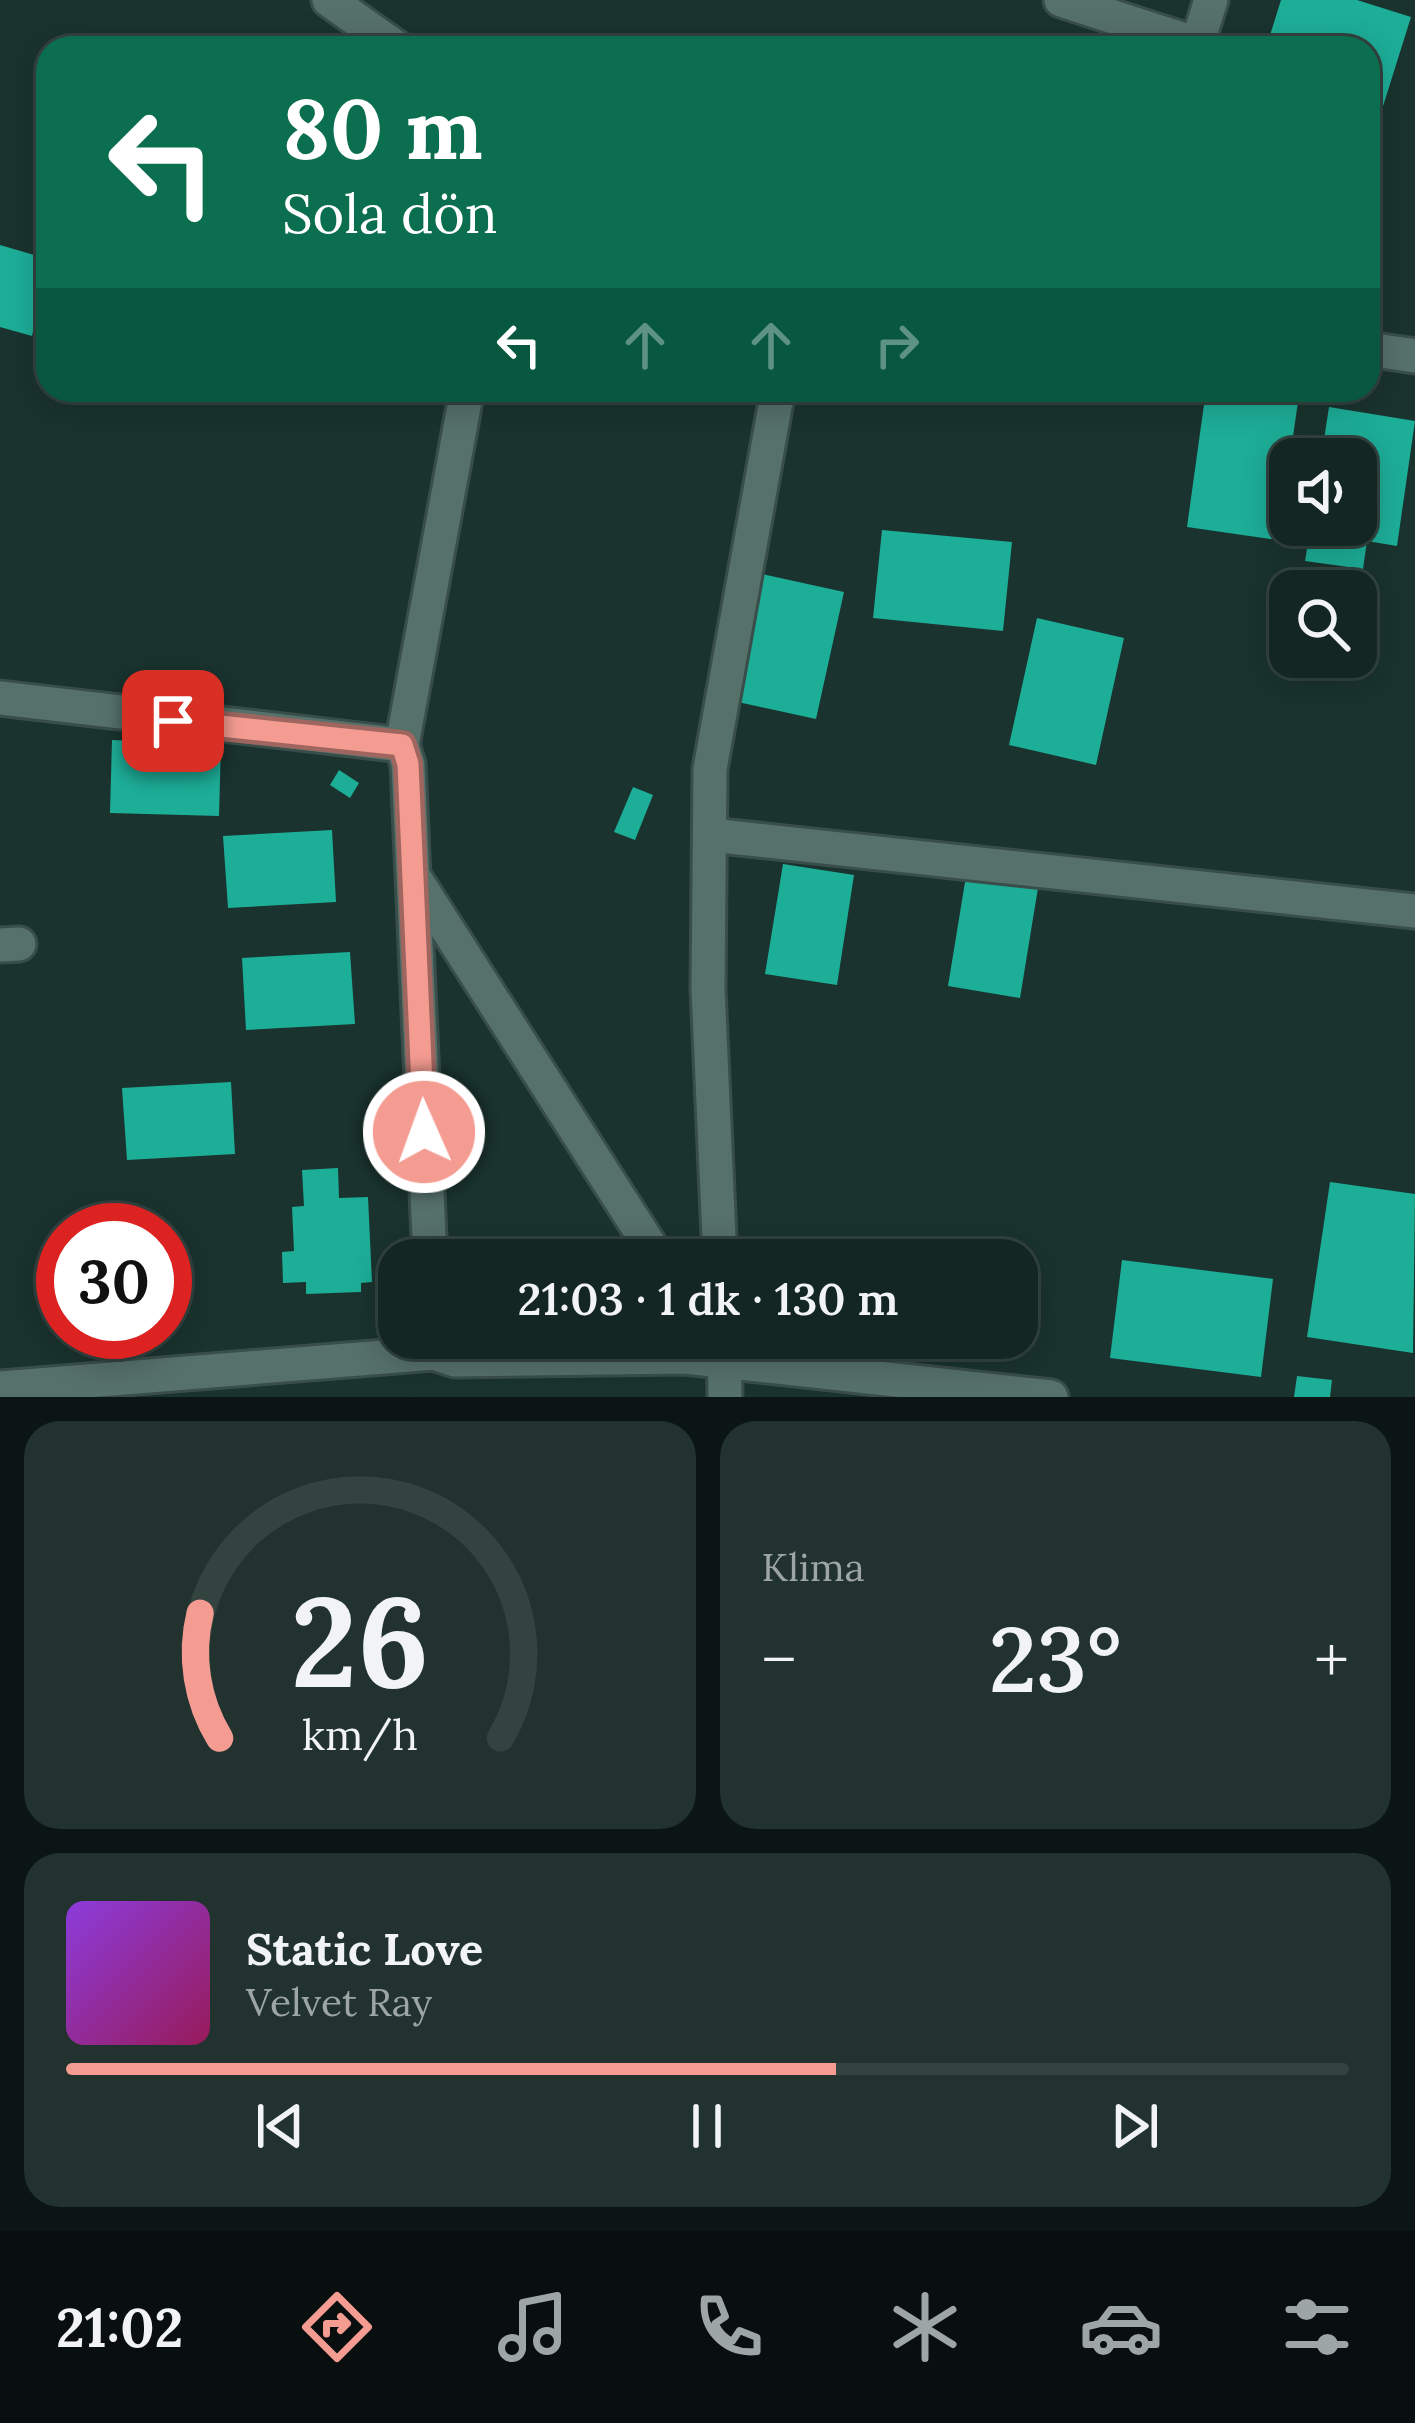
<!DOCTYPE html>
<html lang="tr">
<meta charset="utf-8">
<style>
:root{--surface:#142622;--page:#21322f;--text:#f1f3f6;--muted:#9da5a5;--line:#334340;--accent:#f59c92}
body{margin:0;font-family:Lora,serif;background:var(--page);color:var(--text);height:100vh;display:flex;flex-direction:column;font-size:45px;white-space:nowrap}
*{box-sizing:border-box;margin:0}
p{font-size:39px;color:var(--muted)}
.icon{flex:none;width:66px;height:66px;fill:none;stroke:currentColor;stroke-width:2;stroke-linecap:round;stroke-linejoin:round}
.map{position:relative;height:1397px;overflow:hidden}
.side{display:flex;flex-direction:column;gap:24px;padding:24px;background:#0b1513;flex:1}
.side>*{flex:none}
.hud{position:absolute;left:36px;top:36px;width:1344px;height:366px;border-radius:36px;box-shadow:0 6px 30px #0003,0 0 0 3px var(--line);background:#0b6e4f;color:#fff;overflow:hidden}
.tools{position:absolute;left:1269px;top:438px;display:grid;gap:24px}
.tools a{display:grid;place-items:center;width:108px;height:108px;border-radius:24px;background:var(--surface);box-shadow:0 6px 30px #0003,0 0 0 3px var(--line);font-size:60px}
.speed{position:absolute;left:36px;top:1203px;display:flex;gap:24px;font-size:60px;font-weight:700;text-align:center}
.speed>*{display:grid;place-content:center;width:156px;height:156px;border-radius:50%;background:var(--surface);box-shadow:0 6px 30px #0003,0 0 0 3px var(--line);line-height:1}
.speed .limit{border:18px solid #d22;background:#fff;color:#111}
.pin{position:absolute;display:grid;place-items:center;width:102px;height:102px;color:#fff;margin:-51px;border-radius:24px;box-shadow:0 6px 18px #0006}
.me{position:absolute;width:132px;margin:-66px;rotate:358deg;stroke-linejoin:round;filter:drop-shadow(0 0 9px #0008)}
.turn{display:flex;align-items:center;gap:42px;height:252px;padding:0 48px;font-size:54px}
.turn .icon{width:156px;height:156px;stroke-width:2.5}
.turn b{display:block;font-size:84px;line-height:102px}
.lanes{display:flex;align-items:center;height:114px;padding:0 48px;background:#0003;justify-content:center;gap:60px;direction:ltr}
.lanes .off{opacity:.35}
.big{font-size:90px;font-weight:600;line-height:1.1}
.side .card{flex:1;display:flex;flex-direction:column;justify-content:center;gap:18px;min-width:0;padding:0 42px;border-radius:36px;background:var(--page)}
.side .dial{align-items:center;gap:0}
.dial svg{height:312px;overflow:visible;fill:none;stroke:var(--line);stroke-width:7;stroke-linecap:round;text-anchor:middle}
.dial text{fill:var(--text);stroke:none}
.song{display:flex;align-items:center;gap:36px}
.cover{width:144px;height:144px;border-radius:18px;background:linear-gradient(135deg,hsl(270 70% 55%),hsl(330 70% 35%))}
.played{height:12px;border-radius:6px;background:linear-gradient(90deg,var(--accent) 60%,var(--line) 60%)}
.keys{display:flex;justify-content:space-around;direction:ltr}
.heat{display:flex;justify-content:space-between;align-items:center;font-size:66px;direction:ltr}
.side .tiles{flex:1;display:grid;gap:24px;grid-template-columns:1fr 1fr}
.card:last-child{grid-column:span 2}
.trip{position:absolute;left:378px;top:1239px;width:660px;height:120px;border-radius:36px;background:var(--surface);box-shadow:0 6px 30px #0003,0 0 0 3px var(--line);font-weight:600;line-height:120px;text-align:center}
.tabs{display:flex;height:192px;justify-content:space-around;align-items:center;background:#080f0e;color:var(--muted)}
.tabs .icon{width:84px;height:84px}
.tabs .selected{color:var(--accent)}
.tabs b{font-size:54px;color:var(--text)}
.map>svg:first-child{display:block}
</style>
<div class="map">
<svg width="1415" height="1397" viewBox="0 0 1415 1397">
<rect width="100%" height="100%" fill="#1a332e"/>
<path fill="#1dae98" d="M1281 0H1357L1411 17 1369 151 1368 48H1266Z
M0 245 48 259 32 336 0 327Z
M1206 390 1298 402 1278 540 1187 527Z
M1329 407 1415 421 1397 546 1367 541 1363 569 1305 561 1311 525H1356V459H1321Z
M882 530 1012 542 1003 631 873 618Z
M757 573 844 592 816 719 729 700Z
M1037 618 1124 638 1096 765 1009 745Z
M112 740 221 744 219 816 110 813Z
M339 770 359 783 350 798 330 785Z
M633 787 653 795 635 840 614 832Z
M332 830 336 902 228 908 223 836Z
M783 864 854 875 837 985 765 974Z
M966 876 1038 888 1020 998 948 986Z
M350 952 355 1024 246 1030 242 958Z
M231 1082 235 1154 127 1160 122 1088Z
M338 1168 339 1198 368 1197 372 1282 361 1283V1292L306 1294V1282L283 1283 282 1252 294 1251 292 1207 304 1206 302 1170Z
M1330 1182 1415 1194 1413 1353 1307 1337Z
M1122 1260 1273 1279 1261 1377 1110 1358Z
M1297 1376 1332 1380 1330 1397H1294Z"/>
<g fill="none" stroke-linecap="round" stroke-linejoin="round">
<g stroke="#394e4a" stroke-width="39">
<path id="street" d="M329 0 397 48
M1061 0 1197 44
M1196 48 1211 0
M1368 349 1415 356
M0 698 402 745
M711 835 1415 911
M414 877 659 1260
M0 945 19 944
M430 1260 408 764 402 745 467 390
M720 1260 708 989 710 769 778 390
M724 1338 725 1397
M0 1388 434 1353 455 1360 685 1357 1051 1397"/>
</g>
<use href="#street" stroke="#56716a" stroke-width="33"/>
</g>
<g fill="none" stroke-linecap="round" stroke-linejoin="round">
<g stroke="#9f655f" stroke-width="30">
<path id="route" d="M173 721 402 745 408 764 424 1132"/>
</g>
<use href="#route" stroke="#f59c92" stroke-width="21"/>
</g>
</svg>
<div class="tools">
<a><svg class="icon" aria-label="sound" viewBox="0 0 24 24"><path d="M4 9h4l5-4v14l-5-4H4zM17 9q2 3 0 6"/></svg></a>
<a><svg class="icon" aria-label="search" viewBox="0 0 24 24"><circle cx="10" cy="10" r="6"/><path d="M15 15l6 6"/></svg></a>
</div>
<div class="speed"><div class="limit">30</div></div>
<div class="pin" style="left:173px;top:721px;background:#d93025"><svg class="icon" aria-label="arrive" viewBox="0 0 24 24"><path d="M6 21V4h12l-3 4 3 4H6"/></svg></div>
<svg class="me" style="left:424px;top:1132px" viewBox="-20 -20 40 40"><circle r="17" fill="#f59c92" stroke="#fff" stroke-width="3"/><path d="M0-11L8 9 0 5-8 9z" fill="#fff"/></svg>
<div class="trip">21:03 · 1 dk · 130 m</div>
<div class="hud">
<div class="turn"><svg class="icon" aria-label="left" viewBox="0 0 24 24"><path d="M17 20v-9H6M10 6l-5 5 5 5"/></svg><div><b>80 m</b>Sola dön</div></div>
<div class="lanes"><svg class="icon" aria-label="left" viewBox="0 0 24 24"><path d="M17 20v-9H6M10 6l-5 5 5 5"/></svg><svg class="icon off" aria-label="ahead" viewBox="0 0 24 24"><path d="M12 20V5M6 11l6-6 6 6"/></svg><svg class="icon off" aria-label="ahead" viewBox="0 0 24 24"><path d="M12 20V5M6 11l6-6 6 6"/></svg><svg class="icon off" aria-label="right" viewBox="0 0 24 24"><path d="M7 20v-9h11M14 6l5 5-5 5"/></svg></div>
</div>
</div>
<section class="side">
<div class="tiles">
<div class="card dial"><svg viewBox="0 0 100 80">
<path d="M14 69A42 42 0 1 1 86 69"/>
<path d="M14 69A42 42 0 0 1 9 37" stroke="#f59c92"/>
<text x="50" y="56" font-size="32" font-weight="700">26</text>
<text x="50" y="72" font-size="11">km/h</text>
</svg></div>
<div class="card"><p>Klima</p>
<div class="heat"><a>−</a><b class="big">23°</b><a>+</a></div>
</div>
<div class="card">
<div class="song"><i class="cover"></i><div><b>Static Love</b><p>Velvet Ray</p></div></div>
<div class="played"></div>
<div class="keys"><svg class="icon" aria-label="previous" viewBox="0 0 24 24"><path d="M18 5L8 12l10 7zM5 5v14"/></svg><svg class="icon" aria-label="pause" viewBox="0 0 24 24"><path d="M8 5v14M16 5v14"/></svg><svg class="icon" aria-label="next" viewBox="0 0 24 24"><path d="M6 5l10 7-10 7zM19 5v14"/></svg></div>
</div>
</div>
</section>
<nav class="tabs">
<b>21:02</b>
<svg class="icon selected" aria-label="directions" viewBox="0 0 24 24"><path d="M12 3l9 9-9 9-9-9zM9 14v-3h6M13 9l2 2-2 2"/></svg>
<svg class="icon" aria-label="music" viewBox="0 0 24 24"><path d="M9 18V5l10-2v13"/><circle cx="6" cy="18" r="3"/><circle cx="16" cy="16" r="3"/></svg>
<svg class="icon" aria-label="phone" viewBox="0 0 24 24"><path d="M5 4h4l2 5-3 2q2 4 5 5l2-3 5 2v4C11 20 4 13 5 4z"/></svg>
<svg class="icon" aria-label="climate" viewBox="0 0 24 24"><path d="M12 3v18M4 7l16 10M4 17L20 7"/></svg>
<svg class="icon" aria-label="car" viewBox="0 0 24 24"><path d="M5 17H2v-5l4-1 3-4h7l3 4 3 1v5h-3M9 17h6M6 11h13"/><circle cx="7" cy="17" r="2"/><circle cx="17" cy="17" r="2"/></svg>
<svg class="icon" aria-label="filters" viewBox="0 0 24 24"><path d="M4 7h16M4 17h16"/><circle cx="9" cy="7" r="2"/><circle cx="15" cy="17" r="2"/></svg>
</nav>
